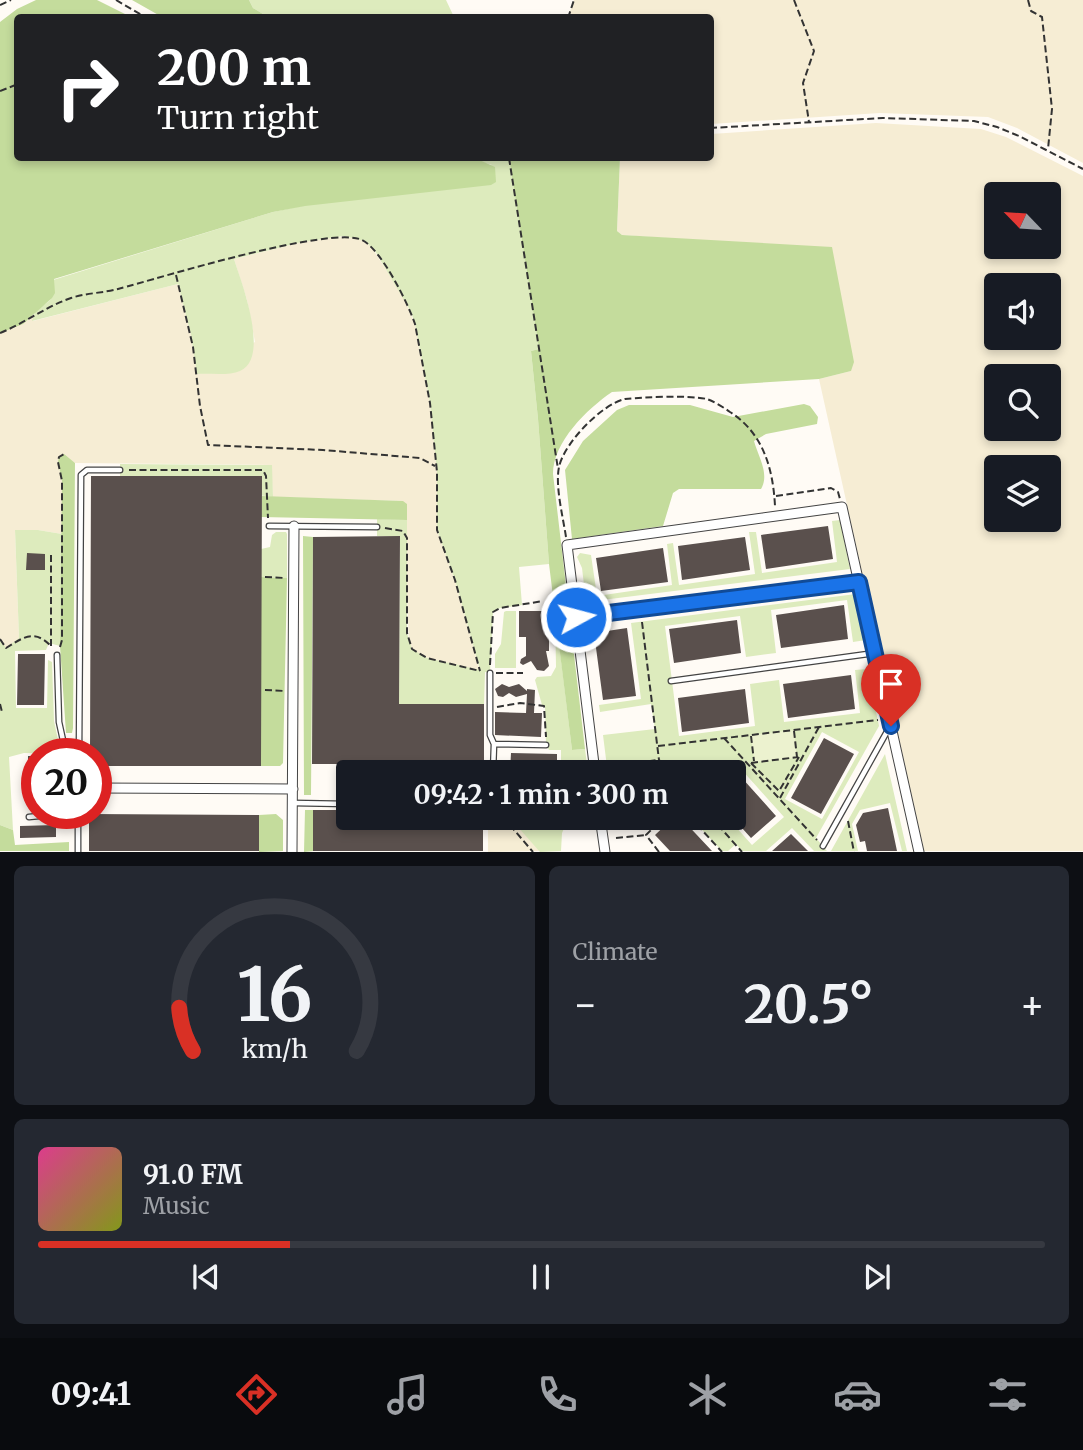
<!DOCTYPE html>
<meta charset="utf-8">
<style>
:root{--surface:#171b24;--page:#242831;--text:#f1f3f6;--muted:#9ea1a6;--line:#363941;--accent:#d93025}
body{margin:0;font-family:Merriweather,serif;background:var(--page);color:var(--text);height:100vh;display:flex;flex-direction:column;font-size:26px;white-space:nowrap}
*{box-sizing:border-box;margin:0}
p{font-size:23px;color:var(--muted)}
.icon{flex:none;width:38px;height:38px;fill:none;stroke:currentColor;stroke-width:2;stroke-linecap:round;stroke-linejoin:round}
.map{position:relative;height:852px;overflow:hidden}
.side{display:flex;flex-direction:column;gap:14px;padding:14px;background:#0d0f14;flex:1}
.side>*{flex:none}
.top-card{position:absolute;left:14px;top:14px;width:700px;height:147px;border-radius:7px;box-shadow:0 4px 10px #0003;background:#202124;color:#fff;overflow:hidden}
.needle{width:46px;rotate:295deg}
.fabs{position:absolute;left:984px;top:182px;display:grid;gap:14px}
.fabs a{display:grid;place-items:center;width:77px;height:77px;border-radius:7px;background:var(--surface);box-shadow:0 4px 10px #0003;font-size:35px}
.speed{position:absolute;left:21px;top:738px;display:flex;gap:14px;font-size:35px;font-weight:700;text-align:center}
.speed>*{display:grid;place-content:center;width:91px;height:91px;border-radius:50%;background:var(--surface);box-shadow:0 4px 10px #0003;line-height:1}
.speed .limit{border:10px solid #d22;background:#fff;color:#111}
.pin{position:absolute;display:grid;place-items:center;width:60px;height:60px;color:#fff;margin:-72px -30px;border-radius:50% 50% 50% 0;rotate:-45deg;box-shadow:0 0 7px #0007}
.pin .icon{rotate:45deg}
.me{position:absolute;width:77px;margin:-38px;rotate:83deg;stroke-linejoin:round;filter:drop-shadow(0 0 5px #0008)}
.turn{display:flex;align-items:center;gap:24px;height:147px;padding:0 28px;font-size:32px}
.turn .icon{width:91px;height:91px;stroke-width:2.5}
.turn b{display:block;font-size:49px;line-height:60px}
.big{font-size:52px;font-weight:700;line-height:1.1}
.side .widget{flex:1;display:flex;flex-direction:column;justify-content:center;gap:10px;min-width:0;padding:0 24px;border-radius:10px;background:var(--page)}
.side .dial{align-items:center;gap:0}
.dial svg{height:182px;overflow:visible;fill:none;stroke:var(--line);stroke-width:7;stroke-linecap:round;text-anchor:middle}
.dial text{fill:var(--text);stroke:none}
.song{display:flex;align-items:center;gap:21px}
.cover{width:84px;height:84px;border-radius:10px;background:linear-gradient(135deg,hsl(330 70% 55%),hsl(70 70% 35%))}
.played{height:7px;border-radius:4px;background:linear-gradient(90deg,var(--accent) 25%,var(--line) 25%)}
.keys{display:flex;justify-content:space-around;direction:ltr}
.heat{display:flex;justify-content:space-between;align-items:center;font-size:38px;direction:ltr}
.side .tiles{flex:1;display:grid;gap:14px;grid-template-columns:1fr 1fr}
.widget:last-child{grid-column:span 2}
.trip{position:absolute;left:336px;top:760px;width:410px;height:70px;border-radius:7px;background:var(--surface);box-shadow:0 4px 10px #0003;font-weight:700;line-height:70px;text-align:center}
.menu{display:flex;height:112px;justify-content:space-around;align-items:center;background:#090b0e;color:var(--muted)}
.menu .icon{width:49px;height:49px}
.menu .active{color:var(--accent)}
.menu b{font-size:32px;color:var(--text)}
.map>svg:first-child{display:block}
</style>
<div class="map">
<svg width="1083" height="852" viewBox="0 0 1083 852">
<rect width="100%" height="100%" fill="#fffbf5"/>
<path fill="#f6edd4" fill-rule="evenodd" d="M574 0H1083V163L1017 128 988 117 880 113 711 124 710 18 568 17Z
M876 123 981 129 1006 137 1083 176V851H924L819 379 851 371 740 243 622 235 617 231 620 158H710L711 134ZM996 194H1048V247H996ZM996 285H1048V338H996ZM996 376H1048V429H996ZM996 467H1048V520H996Z
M335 237 359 238 371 246 405 300 415 324 430 403 437 472V530L455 580 480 671 427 658 416 653 409 644 403 501 273 497 271 465 75 463 70 460 58 462 62 481V534L38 530 15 531 19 638 8 647H3L0 639V333L33 317V321L178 284 191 335 197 374 255 342 247 300 234 259 302 242Z
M488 817H509L540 851 488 852Z"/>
<path fill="#ddebbd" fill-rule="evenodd" d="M249 0H446L454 17H268L253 8Z
M475 158H509L539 349 531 351 538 419 549 564 519 567 522 605 500 608 493 612 490 673 485 672 484 704H399L400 537 377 536V519L407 520V633L412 649 427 658 480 670 455 580 437 530V472L430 403 415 324 411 312 375 251 365 241 344 236 302 242 234 259C241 281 271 358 240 371 229 376 210 373 197 374L191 335 178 284 32 321C37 299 57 310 53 280L273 212 492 165 478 161Z
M120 464 272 465 273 497 120 476Z
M840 520 850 569 586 602 582 568 577 557 580 553 591 555 597 596 672 585 667 544 673 543 679 585 755 574 749 532H756L762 573 837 562 832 521Z
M15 530H38L62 534 60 646 49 643 46 650 15 651 16 708H47L48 660 52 662 54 721 61 754 24 753 9 757 13 830 0 825V639L6 648 19 638Z
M276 532H286L287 534V578L261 577V549L270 547 272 535Z
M856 594 866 640 853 642 847 600 771 610 776 653 746 657 740 616 665 626 679 736 755 726 750 684 779 680 784 722 860 713 855 670 867 669 879 726 816 838 827 851H814L792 828 766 851H742L736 844 728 851H722L690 817H727L752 845 784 817 733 760 720 772H654L652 761 607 767 603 735 655 729 651 704 600 712 599 705 641 699 631 623ZM822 732 859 752 822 819 785 799Z
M555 610 572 750 585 749 588 772H561V750H549L546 745 545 707 542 705 535 680 537 677 551 676 556 667Z
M506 611H516V668H495V654L501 644 504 612Z
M885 754 907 851H902L890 803 860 810 852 824 858 851H831Z
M509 817H594V821L565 826 562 833 561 851 540 852Z"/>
<path fill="#c4dc9c" d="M36 0H97L131 17 18 18V158H475L495 167 496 182 491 185 305 206 273 212 54 279 55 293 52 298 23 324 0 333V22L17 9Z
M132 0H249L253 8 268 17H162Z
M509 158H620L617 231 622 235 832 247 854 362 851 371 819 379 612 392C587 409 553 442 553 474L585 749 572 750 549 564 538 419 531 351 539 349Z
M804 404 810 406 818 417 817 424 766 434 754 441C758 456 770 474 761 489H679L673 493 663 526 572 539 565 470 583 441 617 410 629 405H690L733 417Z
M64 454 75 463 73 728 72 733H66L60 646 62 481 58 462 59 457Z
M262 496 403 501 407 504V520L261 517Z
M303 536 313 537 311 795H304Z
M261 577 287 578 283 763 280 766H261Z
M305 810H313V851L304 852Z
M276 814 283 820V851L259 852V815Z
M0 825 13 830 15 845 69 842V851H0Z"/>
<path fill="#ecf2cf" d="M794 730 797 758 754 762 751 735Z"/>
<path fill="#5a504d" d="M91 476H262L261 766H96V754H90Z
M828 526 833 559 766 569 761 535Z
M400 536 399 704H484V764H312L313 537Z
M745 537 750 570 682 580 678 546Z
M663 548 668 582 601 591 596 558Z
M27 553 45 554V570H26Z
M844 605 848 639 781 648 776 615Z
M519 611H549V651H546L549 666 544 671 537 670 531 661 523 665 520 663 521 659 526 656V637H519Z
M737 620 741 653 674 663 669 629Z
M627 628 636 696 603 700 594 633Z
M18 654H45L44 705H17Z
M851 675 855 709 788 718 783 684Z
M502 684 509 687 519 684 527 691V689L535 690 534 713H542L541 737 495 735V712L526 713 527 694 516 697 509 693 503 697 498 696 495 689Z
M745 689 749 723 682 732 678 698Z
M824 738 854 754 821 814 791 798Z
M511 753 557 754V772H510Z
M28 756H37V807H28Z
M733 768 776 816 751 838 733 818 737 815 733 812Z
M888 808 897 851H867L865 841 860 842 856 825 863 813Z
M313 810H348V817H483V851H313Z
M89 814 259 815V851H89Z
M674 817H680L712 851H670L655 835Z
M56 825V837L20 838V826Z
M791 834 808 851H772Z"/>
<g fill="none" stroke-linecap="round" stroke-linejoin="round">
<g stroke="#444" stroke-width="7">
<path id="service" d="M269 526 377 527
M577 617 859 582
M57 655 59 722 66 754
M490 673V735L494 744
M671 681 875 653
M79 754 81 475 87 470H120
M493 772 494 744 546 745
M293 803 348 804
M29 817 59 814
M823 846 889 728
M78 852V814"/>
</g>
<g stroke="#444" stroke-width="11">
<path id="minor" d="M595 772 567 545 842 507 919 852
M96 788 293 789
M600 817 605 852
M292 852 294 526"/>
</g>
<path stroke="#333" stroke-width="2" stroke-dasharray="7 3.5" stroke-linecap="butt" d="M116 0 147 18
M794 0 814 51 803 83 809 122
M1028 0 1031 11 1042 17 1052 109 1048 149
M0 5 11 0
M568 18 574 0
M0 91 18 84
M710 128 883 118 974 121 997 127 1019 136 1083 169
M509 158 558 469
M176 275 193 347 200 406 208 445 323 450 420 458 435 466
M0 333C25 323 45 307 71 298 86 293 103 293 118 289 160 278 330 225 362 240 381 249 408 303 415 324L430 403 437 472V530L455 580 480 671
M129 470H263L266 476 268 518
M776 496 831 488 838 492 840 499
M385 528 403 531 407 538V633L412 649 427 658 480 671
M566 537C563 517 555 486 559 467 564 443 602 404 625 399 645 397 688 395 707 399 715 402 723 407 730 412 763 433 773 468 775 506
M51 555V647
M265 577 285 578
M642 622 659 760 670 772
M0 639 6 648C22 638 34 629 50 645
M60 647 62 640V481L58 462 59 457 64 454
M490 665 493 612 500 608 543 601
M496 673H523
M265 690 285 691
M0 704 2 712
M497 707 520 703 544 706 546 737
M794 731 797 757
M751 736 754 761
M724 738 817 840
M658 746 878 720
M652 762 654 772
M751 763 779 791 799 757
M751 763 798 757
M607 767 658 760
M780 798 819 727
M503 817 533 852
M690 817 722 852
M711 817 742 852
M848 821 854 852
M614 822 664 818
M616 838 646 835
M659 852 646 835 662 819"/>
<use href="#service" stroke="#fff" stroke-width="4.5"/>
<use href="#minor" stroke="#fff" stroke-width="9"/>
</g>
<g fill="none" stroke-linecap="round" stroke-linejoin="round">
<g stroke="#114b97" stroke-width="18">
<path id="route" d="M576 617 859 582 891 726"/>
</g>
<use href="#route" stroke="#1a73e8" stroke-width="12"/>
</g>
</svg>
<div class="fabs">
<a><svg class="needle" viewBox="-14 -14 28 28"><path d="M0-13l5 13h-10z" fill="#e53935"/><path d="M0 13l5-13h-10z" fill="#9ea1a6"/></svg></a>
<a><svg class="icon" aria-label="sound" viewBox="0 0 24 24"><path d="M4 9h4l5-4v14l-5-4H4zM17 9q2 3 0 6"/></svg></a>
<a><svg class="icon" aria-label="search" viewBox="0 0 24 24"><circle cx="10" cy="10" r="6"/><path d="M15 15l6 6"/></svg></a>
<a><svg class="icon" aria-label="layers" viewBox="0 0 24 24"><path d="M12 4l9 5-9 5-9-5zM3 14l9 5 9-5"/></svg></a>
</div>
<div class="speed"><div class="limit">20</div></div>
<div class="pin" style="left:891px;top:726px;background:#d93025"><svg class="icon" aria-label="arrive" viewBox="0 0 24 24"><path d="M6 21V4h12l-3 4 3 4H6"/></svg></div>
<svg class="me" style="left:576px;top:617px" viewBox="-20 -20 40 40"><circle r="17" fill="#1a73e8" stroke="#fff" stroke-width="3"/><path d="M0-11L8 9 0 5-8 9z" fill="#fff"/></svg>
<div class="trip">09:42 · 1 min · 300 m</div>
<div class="top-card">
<div class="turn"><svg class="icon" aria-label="right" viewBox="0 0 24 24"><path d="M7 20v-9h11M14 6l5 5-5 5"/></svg><div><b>200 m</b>Turn right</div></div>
</div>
</div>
<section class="side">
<div class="tiles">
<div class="widget dial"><svg viewBox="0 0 100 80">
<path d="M14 69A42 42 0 1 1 86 69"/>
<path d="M14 69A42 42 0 0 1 8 50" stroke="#d93025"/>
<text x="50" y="56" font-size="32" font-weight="700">16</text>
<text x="50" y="72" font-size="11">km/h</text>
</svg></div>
<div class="widget"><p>Climate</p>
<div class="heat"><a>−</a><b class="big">20.5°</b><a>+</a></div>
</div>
<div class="widget">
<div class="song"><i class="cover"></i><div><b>91.0 FM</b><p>Music</p></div></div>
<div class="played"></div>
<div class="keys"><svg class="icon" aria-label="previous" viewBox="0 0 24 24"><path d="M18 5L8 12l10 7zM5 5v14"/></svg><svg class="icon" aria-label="pause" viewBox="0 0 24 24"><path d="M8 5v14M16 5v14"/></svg><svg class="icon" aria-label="next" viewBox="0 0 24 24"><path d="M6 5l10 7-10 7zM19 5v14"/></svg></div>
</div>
</div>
</section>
<nav class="menu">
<b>09:41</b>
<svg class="icon active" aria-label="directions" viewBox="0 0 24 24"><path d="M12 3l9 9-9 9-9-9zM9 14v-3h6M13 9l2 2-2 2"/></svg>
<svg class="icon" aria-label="music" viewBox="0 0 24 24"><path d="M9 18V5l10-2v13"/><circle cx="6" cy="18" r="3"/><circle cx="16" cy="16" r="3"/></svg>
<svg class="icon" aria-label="phone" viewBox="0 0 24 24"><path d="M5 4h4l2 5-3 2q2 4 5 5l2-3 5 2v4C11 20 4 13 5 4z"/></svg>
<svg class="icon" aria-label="climate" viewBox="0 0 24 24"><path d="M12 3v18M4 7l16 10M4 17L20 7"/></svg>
<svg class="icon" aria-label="car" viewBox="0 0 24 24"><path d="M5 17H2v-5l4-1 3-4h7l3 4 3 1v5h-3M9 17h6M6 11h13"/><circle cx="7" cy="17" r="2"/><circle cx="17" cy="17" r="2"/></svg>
<svg class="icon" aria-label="filters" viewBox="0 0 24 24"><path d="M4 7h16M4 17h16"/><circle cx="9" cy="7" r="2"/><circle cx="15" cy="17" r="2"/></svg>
</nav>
